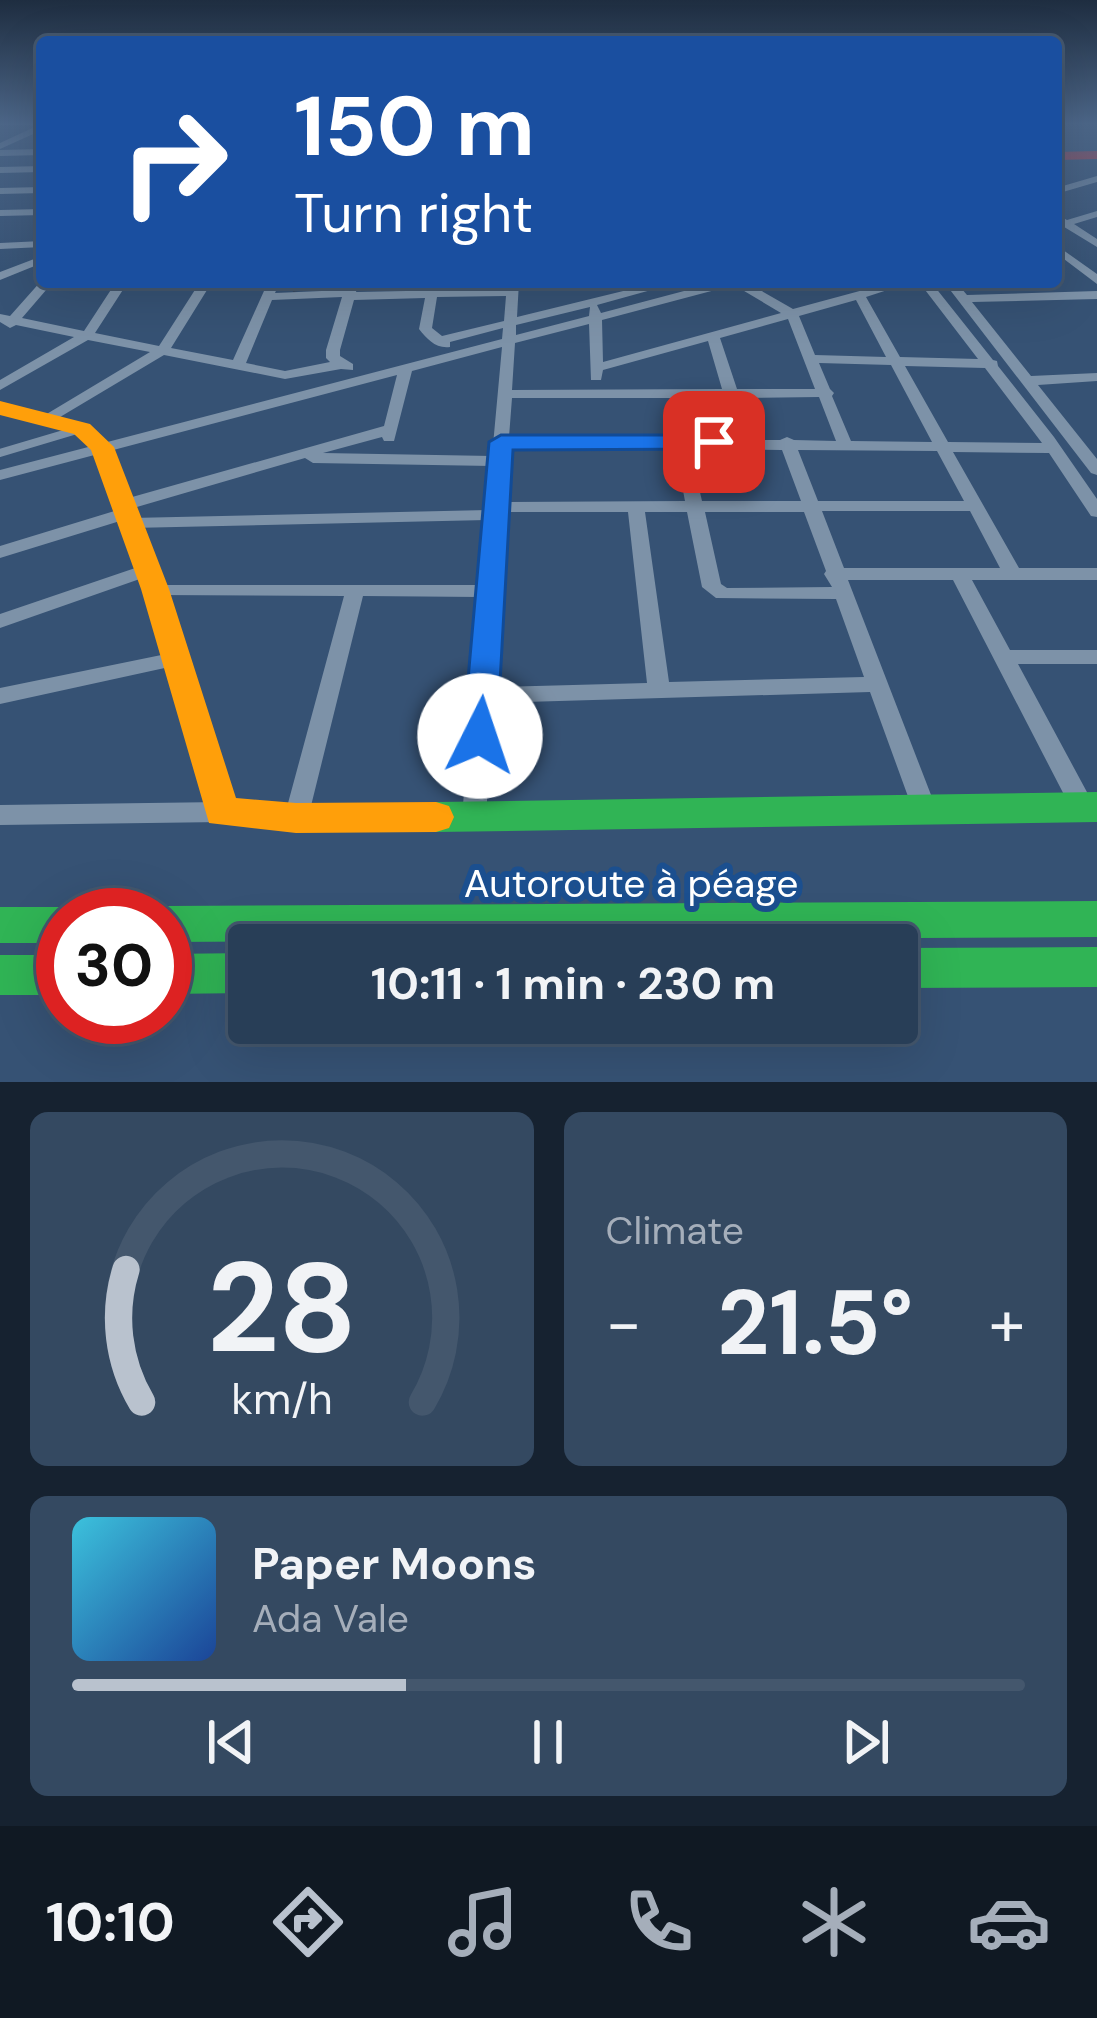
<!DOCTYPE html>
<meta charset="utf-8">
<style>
:root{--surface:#283e57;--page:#344961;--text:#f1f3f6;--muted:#a5aeba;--line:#44576d;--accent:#b9c2ce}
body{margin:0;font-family:"DM Sans",sans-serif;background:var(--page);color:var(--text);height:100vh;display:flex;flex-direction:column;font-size:45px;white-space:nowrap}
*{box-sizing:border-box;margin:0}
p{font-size:39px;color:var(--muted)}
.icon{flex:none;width:66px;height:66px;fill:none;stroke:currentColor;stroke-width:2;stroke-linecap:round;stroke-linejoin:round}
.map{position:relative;height:1082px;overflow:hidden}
.drawer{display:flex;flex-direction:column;gap:30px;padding:30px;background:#162230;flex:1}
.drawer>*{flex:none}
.top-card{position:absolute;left:36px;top:36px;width:1026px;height:252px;border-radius:12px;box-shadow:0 12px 48px #0002,0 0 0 3px var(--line);background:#1a4fa0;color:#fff;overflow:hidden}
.speed{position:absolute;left:36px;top:888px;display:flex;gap:24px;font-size:60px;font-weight:700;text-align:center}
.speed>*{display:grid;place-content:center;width:156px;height:156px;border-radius:50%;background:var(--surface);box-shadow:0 12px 48px #0002,0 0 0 3px var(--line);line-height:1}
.speed .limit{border:18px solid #d22;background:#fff;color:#111}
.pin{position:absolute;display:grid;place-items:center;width:102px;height:102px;color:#fff;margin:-51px;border-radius:24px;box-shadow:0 6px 18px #0006}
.me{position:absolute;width:132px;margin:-66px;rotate:4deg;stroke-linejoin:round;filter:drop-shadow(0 0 9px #0008)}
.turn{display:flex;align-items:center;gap:42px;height:252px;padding:0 60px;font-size:54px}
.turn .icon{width:156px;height:156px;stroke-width:2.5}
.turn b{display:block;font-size:84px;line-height:102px}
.big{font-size:90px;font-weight:700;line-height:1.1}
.drawer .widget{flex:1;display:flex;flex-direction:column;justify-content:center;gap:18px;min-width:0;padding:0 42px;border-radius:18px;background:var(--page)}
.drawer .dial{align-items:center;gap:0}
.dial svg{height:312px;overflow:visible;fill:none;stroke:var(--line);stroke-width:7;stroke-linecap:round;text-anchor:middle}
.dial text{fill:var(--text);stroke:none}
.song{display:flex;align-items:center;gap:36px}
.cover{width:144px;height:144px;border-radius:18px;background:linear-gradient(135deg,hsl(190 70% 55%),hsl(220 70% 35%))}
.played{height:12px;border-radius:6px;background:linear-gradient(90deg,var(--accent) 35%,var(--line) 35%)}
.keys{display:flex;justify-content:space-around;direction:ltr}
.heat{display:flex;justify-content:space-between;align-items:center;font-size:66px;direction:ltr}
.drawer .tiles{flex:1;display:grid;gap:30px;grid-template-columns:1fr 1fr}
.widget:last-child{grid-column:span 2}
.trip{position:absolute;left:228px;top:924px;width:690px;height:120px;border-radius:12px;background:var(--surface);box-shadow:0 12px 48px #0002,0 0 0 3px var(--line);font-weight:700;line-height:120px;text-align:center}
.tab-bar{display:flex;height:192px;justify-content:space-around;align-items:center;background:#101923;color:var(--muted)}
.tab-bar .icon{width:84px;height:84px}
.tab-bar .active{color:var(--accent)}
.tab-bar b{font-size:54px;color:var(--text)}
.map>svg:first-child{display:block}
</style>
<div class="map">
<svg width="1097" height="1082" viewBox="0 0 1097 1082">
<rect width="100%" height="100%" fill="#365274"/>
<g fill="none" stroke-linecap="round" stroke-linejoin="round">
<path stroke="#7d92a8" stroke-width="8" d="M0 453 77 430"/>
<path fill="#7d92a8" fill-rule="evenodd" d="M0 122H42V130L0 149V143L39 125H0Z
M42 149V155L0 156V150Z
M42 166V172L0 173V167Z
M1097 176V182L1056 194V188Z
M42 187V193L0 194V188Z
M42 209V215L0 216V210Z
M1097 211V217L1074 224 1097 239V247L1056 222V214L1067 220Z
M42 241V247L0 249V243Z
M1056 245 1097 274V284L1056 253Z
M42 256V263L0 280V272Z
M42 280 53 282 22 318 84 331 116 282H128L95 333 159 346 200 282H212L171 348 233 360 268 282H280L275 293 345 290 347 282H359L356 292 507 289V282H519L517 317 660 282H680L597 305 601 313 718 282H746L793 309 893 282H912L866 297 900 357 978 359 919 282H931L993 360 997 361 998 366 1054 437 1097 499V517L1091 516 1049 453 953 452 1019 568H1097V580H972L1010 650H1097V664H1018L1095 807 1092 814 1083 817 1074 814 953 580H848L938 813 935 820 926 823 917 820 914 813 870 692 493 703 486 817 483 824 474 827 465 824 462 817 480 597 363 596 308 818 305 825 296 828 287 825 284 818 344 596 155 595 148 593 145 589 148 585H481L487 520 131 528 122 523 131 518 488 510 492 466 313 463 305 458 130 509 136 513 133 517 0 558V546L121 509 115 505 118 501 384 426 397 375 0 480V470L502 339 503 328 450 342V347C436 349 427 339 419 329L425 298 354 300 340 350V356L353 364V370L341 369 285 379 164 355 50 423 42 418 45 415 150 352 88 340 0 390V380L74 337 16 325 10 328 0 322V314L10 316ZM734 285 781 313 603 362 602 320ZM506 296 504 321 442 336 432 328 437 297ZM342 297 326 350V358L330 362 285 371 246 363 272 300ZM856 300 886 357 815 355 799 316ZM590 307 589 316 516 335V325ZM788 319 815 389H737L720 338ZM589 324 591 380H601L603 370 708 341 722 389 512 390 515 343ZM502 347 492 456 323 453 382 437 384 441H394L412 371ZM819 363 891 365 932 442 851 441 832 396 834 393 830 389ZM905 366 985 368 1042 443 948 442ZM819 397 836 441 794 440 787 437 780 440H753L739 398ZM512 398H725L738 440 509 437ZM509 447 675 449 685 501 506 502ZM690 449 782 450 801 501H702ZM798 450 937 451 964 501H818ZM822 511H970L1000 568H844ZM505 512H628L647 683 494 687ZM645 512H687L702 587 716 598 836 599 864 677 669 682ZM705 512H804L826 571 824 574 832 587 727 588 721 584Z
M944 282H956L967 295 1097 291V299L972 302 1031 376 1097 373V381L1038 385 1097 459V475L1091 473Z
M147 564 154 566 156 570 154 574 0 628V614Z
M176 652 183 654 186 659 183 664 0 704V688Z
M222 802 231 805 234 812 231 819 222 822 0 825V805Z"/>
<path fill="#30b455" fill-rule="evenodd" d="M1097 792V822L436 832 423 828 418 817 423 806 436 802Z
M1097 901V937L165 942V915H149L165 906Z
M0 907H63L79 915H63V943H0Z
M1097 947V987L897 988V948Z
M249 953V993L165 994V954Z
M0 955H63V995H0Z"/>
<path fill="#ff9f0a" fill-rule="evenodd" d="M0 401 90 424 114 447 169 589 236 798 296 803 436 802 449 806 454 817 449 828 436 832 296 833 209 823 141 589 91 450 74 434 0 415Z"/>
<path fill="#e5322d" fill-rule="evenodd" d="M1097 151V159L1056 160V152Z"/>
</g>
<path fill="#38485c" d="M292 282H343L293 292Z"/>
<linearGradient id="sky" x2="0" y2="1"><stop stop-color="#1e2d40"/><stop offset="0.45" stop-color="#4c6688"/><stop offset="1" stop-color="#4c6688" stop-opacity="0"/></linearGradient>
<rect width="1097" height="274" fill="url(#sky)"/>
<path fill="#1a73e8" stroke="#114b97" stroke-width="3" d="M501 435H714L726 442 714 449 513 450 497 736 492 745 480 749 468 745 463 736 489 442Z"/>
<g text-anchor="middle" stroke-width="12" stroke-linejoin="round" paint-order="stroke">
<g font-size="39" fill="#fff" stroke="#1b4f8f">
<text x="631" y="897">Autoroute à péage</text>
</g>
</g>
</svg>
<div class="speed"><div class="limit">30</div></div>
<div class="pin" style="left:714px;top:442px;background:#d93025"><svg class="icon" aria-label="arrive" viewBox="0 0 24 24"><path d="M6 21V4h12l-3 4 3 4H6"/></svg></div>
<svg class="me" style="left:480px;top:736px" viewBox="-20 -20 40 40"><circle r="19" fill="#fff"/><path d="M0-13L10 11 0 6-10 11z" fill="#1a73e8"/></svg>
<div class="trip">10:11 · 1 min · 230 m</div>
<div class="top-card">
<div class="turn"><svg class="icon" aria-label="right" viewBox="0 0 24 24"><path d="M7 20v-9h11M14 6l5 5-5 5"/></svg><div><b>150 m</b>Turn right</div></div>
</div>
</div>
<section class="drawer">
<div class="tiles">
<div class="widget dial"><svg viewBox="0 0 100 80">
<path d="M14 69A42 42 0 1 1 86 69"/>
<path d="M14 69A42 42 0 0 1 10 35" stroke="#b9c2ce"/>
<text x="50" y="56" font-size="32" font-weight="700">28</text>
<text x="50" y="72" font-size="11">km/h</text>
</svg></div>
<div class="widget"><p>Climate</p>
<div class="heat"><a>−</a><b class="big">21.5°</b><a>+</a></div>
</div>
<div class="widget">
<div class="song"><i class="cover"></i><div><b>Paper Moons</b><p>Ada Vale</p></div></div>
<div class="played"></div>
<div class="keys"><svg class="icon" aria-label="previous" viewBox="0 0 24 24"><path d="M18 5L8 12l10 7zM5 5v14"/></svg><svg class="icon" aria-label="pause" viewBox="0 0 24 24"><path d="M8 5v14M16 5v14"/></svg><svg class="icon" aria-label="next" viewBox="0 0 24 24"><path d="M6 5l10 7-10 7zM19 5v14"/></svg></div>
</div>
</div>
</section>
<nav class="tab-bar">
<b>10:10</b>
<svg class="icon active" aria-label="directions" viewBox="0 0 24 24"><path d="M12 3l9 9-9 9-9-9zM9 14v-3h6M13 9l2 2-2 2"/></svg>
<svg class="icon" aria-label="music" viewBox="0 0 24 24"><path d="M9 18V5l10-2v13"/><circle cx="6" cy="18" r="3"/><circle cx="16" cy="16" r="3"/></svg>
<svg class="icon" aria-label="phone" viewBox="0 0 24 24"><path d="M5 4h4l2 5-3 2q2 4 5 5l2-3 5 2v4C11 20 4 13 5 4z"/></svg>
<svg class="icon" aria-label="climate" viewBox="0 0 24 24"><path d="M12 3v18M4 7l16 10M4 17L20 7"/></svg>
<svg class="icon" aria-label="car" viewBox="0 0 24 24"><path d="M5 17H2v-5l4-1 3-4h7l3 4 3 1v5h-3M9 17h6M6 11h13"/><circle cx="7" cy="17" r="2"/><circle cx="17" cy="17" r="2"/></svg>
</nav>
